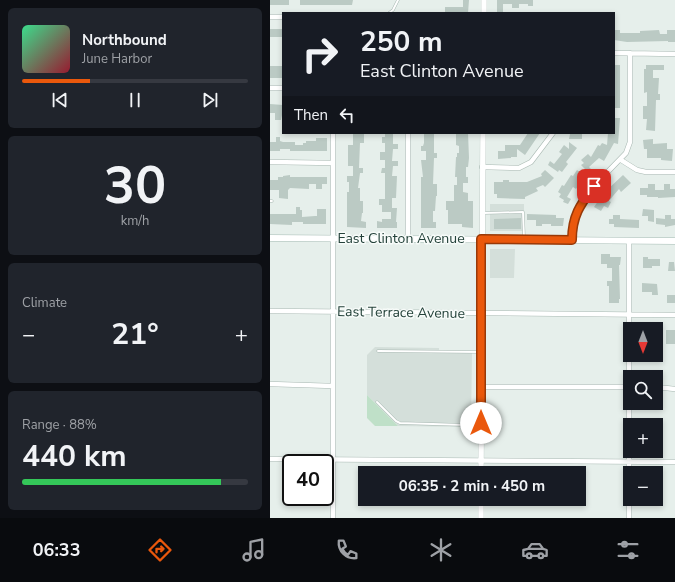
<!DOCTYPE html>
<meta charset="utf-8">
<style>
:root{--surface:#171b24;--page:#20242c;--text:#f1f3f6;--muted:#9ea1a6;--line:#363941;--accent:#ea580c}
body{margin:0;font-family:"Nunito Sans",sans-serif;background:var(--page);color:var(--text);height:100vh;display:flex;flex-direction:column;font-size:15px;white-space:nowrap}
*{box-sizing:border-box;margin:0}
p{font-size:13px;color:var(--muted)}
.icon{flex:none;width:22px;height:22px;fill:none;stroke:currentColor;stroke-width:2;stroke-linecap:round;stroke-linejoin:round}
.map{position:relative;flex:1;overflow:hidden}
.side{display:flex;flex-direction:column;gap:8px;padding:8px;background:#0d0f14;width:270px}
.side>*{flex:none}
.banner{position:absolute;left:12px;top:12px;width:333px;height:122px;border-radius:0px;box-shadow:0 2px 6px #0003;background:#171b24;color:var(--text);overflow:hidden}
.needle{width:26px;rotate:180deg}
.fabs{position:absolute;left:353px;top:322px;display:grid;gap:8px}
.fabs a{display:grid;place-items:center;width:40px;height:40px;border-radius:0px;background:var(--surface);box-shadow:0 2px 6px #0003;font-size:20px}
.speed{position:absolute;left:12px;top:454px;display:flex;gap:8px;font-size:20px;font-weight:700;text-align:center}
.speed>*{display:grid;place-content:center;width:52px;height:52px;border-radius:50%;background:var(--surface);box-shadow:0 2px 6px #0003;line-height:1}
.speed .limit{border:2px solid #111;border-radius:6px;background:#fff;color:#111}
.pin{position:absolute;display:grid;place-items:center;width:34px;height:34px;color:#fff;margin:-17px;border-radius:8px;box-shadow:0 2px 6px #0006}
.me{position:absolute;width:44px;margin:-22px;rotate:0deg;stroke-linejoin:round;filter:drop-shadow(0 0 3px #0008)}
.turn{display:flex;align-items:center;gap:14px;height:84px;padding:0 12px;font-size:18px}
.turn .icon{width:52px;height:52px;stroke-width:2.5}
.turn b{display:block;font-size:28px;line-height:34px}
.then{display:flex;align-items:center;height:38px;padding:0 12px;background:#0003;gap:8px;font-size:15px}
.big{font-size:30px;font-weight:700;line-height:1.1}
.side .card{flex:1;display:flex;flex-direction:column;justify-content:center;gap:6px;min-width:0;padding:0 14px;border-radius:6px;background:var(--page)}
.side .dial{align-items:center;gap:0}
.dial b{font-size:52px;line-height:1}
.song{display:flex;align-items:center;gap:12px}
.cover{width:48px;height:48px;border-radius:6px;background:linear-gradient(135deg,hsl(150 70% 55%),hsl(350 70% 35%))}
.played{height:4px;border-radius:2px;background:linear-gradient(90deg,var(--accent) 30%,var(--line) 30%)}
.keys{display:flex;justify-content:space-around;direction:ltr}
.heat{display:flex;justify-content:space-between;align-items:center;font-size:22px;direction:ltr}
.charge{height:6px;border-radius:3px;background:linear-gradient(90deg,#34c759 88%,var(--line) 0)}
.trip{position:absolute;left:88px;top:466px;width:228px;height:40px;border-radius:0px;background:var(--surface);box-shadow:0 2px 6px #0003;font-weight:700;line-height:40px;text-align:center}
.menu{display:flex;height:64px;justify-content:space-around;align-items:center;background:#090b0e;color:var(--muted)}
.menu .icon{width:28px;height:28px}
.menu .current{color:var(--accent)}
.menu b{font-size:18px;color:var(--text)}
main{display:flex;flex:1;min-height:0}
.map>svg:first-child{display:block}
</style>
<main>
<section class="side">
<div class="card">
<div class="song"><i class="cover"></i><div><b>Northbound</b><p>June Harbor</p></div></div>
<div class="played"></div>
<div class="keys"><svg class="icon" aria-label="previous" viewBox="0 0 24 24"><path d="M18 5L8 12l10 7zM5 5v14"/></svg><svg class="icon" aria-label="pause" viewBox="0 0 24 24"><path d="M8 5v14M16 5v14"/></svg><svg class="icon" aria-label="next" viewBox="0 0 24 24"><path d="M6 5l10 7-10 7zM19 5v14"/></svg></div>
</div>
<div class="card dial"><b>30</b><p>km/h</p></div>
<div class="card"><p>Climate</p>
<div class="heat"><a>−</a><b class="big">21°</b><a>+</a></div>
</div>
<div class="card"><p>Range · 88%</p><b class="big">440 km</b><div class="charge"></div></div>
</section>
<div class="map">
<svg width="405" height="518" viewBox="0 0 405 518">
<rect width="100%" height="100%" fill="#e6efeb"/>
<path fill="#d4dfda" d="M220 204H254V231H220Z
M220 249H245L244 278H220Z
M105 347 169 348V350L202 351 201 427 128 426 97 395V355Z"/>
<path fill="#bfe0c8" d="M97 395 128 426H105L97 418Z"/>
<path fill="#bbcac4" d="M0 0H19V5H0Z
M30 0H83L82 5H30Z
M193 0H199L198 13H175V7H193Z
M227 0H263V6H258V4H249V8H242V4H233V13H227Z
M0 29H13V37H0Z
M344 30H350V33H370V31L389 30 390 34H397V30H405V42H398V41L357 42 344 40Z
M344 65H350V108H344Z
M376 65H394V70H383V78H389L388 94H390V100H386L385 131 376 130 377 119H373V106H377V92L374 93V69H376Z
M0 66H13V78H0Z
M0 104 13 105V115H12L11 120H5V113H0Z
M344 118H350L348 144 344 143 334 161 329 158 319 167 323 171 320 174 311 165 314 163 311 160 318 154 321 157 328 145 330 146 332 143 337 145 338 133H344Z
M83 133H94V143H90L89 168H93V173H90L88 188H90V201H93V213H92L91 221 96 222V228L77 227V192H79V182H77V176H83V166H78V145H83Z
M115 133H123V144H128V149H123L122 161H128V166H123L122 176H127L126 198H122V208H127L126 222H127V228H107V221L112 222V219H121V212H112V205H109V199H115V173H111L112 168H115V160H110V152H115V143H112V137H115Z
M154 133H164V153H167V158H164L163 184H167V196H166L165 211H163V222H166V228H151V177H153L151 160H156V151H151V146H153L154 143Z
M186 133H198L199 158 198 167H196V177H198V183H193V192L198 193V201H203V228L192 227V224H178V210H176V201H184V185H187V177H185L186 157H187V153H189V146L186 145Z
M258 133H270L255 155 247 149V157H241V158L228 159V151H235V145H250Z
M301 133H312V139H299L300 134Z
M6 137H10V141L13 142H25V145H33V143H36V141H46V138H57V151H20V149H10V151H0V142H6Z
M383 139V144L397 143V149H403L402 161 391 160V158H377V149H374L373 140Z
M299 142 307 148 296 162 298 164 292 172 289 170 288 172 278 165 280 161 284 164 292 154 289 152 294 145 299 149Z
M275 170 284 178 275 187 273 185 266 188 268 191 255 197V199L227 198V194H224V182H233V180H239V182H257L272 176 271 174Z
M307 170 315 176 306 189 303 187 297 197 301 199 298 204 293 202 294 200 289 197 291 194 288 192 292 185 294 186 301 175 303 176Z
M20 175V177H57V184H52V189H46V184H39V189L20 188 18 190V199L9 198V190H0V180H8V177H13V176Z
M353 175 361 183 351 192 349 189 343 196 339 201 341 202 338 208 334 206 331 211 324 207 331 197 333 198 338 189Z
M378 184H385V190H394V184H400V189H405V197L388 198V197H377V195H370V188H378Z
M26 207H30V210H32V217L45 216H47V209H56V224H33V222H22V225L0 224V214H26Z
M373 209 384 210V222L378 221V216H372Z
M257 214 286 215V218H294L293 226H281V224H272V226H266V220H257Z
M343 215H350V219L369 220V228L344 227V224H339V219H343Z
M395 215H401V219H405V225L395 227V225L386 224V218L395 219Z
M251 218V229H224V219Z
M331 254H340V257H351L350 265H349L350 299H349V303H339V286H337V281H342V268H337V264H331Z
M373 257H378V259H390V266H382V268H373Z
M399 262H404L405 271H398Z
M372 283 387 284 388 295H382V292H372Z
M397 295H405V303H397Z
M396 330H405V344H396Z"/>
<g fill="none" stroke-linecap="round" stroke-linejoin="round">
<g stroke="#a8b8b2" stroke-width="3">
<path id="service" d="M119 13 123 10 128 0
M0 201H2
M214 213 253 212 254 238
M108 351 210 352
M107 402 126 421 130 423 195 425 210 423"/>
</g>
<g stroke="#a8b8b2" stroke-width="5.5">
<path id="minor" d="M0 17H13
M344 53 405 54
M0 88H13
M63 133V518
M351 160 367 170 376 172H405
M0 162 63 163
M212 167 249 168 261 162 283 133
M138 239V133
M302 240V228L308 209 324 186 356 153 360 142V53
M0 311 405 315
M0 384 63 386
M211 387H360
M386 387 405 389
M0 459 405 462
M359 518V241"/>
</g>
<g stroke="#a8b8b2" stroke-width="6">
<path id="tertiary" d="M214 13V0
M211 473 213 133
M211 499V518"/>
</g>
<g stroke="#a4bbb3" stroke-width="7">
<path id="secondary" d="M0 238 405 241"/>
</g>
<use href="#service" stroke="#fff" stroke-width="2"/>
<use href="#minor" stroke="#fff" stroke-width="4.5"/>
<use href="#tertiary" stroke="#fff" stroke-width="5.5"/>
<use href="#secondary" stroke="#fff" stroke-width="6"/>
</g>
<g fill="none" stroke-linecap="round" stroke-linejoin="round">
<g stroke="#983908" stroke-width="10">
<path id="route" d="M211 423V239L302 240C302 216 310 205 324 186"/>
</g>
<use href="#route" stroke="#ea580c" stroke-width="7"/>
</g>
<g text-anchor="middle" stroke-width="3" stroke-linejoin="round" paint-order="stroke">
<g font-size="14" fill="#24423a" stroke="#f7fbf9">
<text x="131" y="243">East Clinton Avenue</text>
<text transform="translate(131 312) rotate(1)" y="5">East Terrace Avenue</text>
</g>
</g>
</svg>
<div class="fabs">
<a><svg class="needle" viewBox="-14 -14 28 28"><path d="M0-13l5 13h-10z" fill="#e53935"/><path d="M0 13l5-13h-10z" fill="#9ea1a6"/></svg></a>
<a><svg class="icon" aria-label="search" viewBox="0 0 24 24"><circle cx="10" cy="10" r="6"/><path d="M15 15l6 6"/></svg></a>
<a>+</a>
<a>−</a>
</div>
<div class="speed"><div class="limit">40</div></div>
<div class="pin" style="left:324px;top:186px;background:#d93025"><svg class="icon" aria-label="arrive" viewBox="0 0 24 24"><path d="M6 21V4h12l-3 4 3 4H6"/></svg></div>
<svg class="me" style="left:211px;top:423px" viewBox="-20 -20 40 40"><circle r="19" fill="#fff"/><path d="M0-13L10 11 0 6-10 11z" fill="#ea580c"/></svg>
<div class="trip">06:35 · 2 min · 450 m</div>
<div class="banner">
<div class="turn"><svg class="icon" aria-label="right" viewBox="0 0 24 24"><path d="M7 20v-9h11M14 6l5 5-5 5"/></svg><div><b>250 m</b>East Clinton Avenue</div></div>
<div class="then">Then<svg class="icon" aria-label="left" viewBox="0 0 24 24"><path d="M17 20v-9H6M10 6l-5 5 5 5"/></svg></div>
</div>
</div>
</main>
<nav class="menu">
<b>06:33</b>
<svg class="icon current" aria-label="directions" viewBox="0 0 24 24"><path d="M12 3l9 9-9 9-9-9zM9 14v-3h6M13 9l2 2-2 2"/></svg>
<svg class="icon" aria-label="music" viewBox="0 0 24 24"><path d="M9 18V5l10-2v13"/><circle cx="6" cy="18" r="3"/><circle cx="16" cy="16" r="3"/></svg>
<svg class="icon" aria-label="phone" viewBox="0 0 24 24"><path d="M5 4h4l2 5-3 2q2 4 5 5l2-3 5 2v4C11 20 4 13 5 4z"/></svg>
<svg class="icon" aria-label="climate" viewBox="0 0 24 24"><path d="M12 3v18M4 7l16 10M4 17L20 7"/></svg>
<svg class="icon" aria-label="car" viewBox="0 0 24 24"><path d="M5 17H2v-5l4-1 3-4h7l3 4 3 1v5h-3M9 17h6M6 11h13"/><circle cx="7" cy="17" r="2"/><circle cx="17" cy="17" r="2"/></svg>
<svg class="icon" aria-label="filters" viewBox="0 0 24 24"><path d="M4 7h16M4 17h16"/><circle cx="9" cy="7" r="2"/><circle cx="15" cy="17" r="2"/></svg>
</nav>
